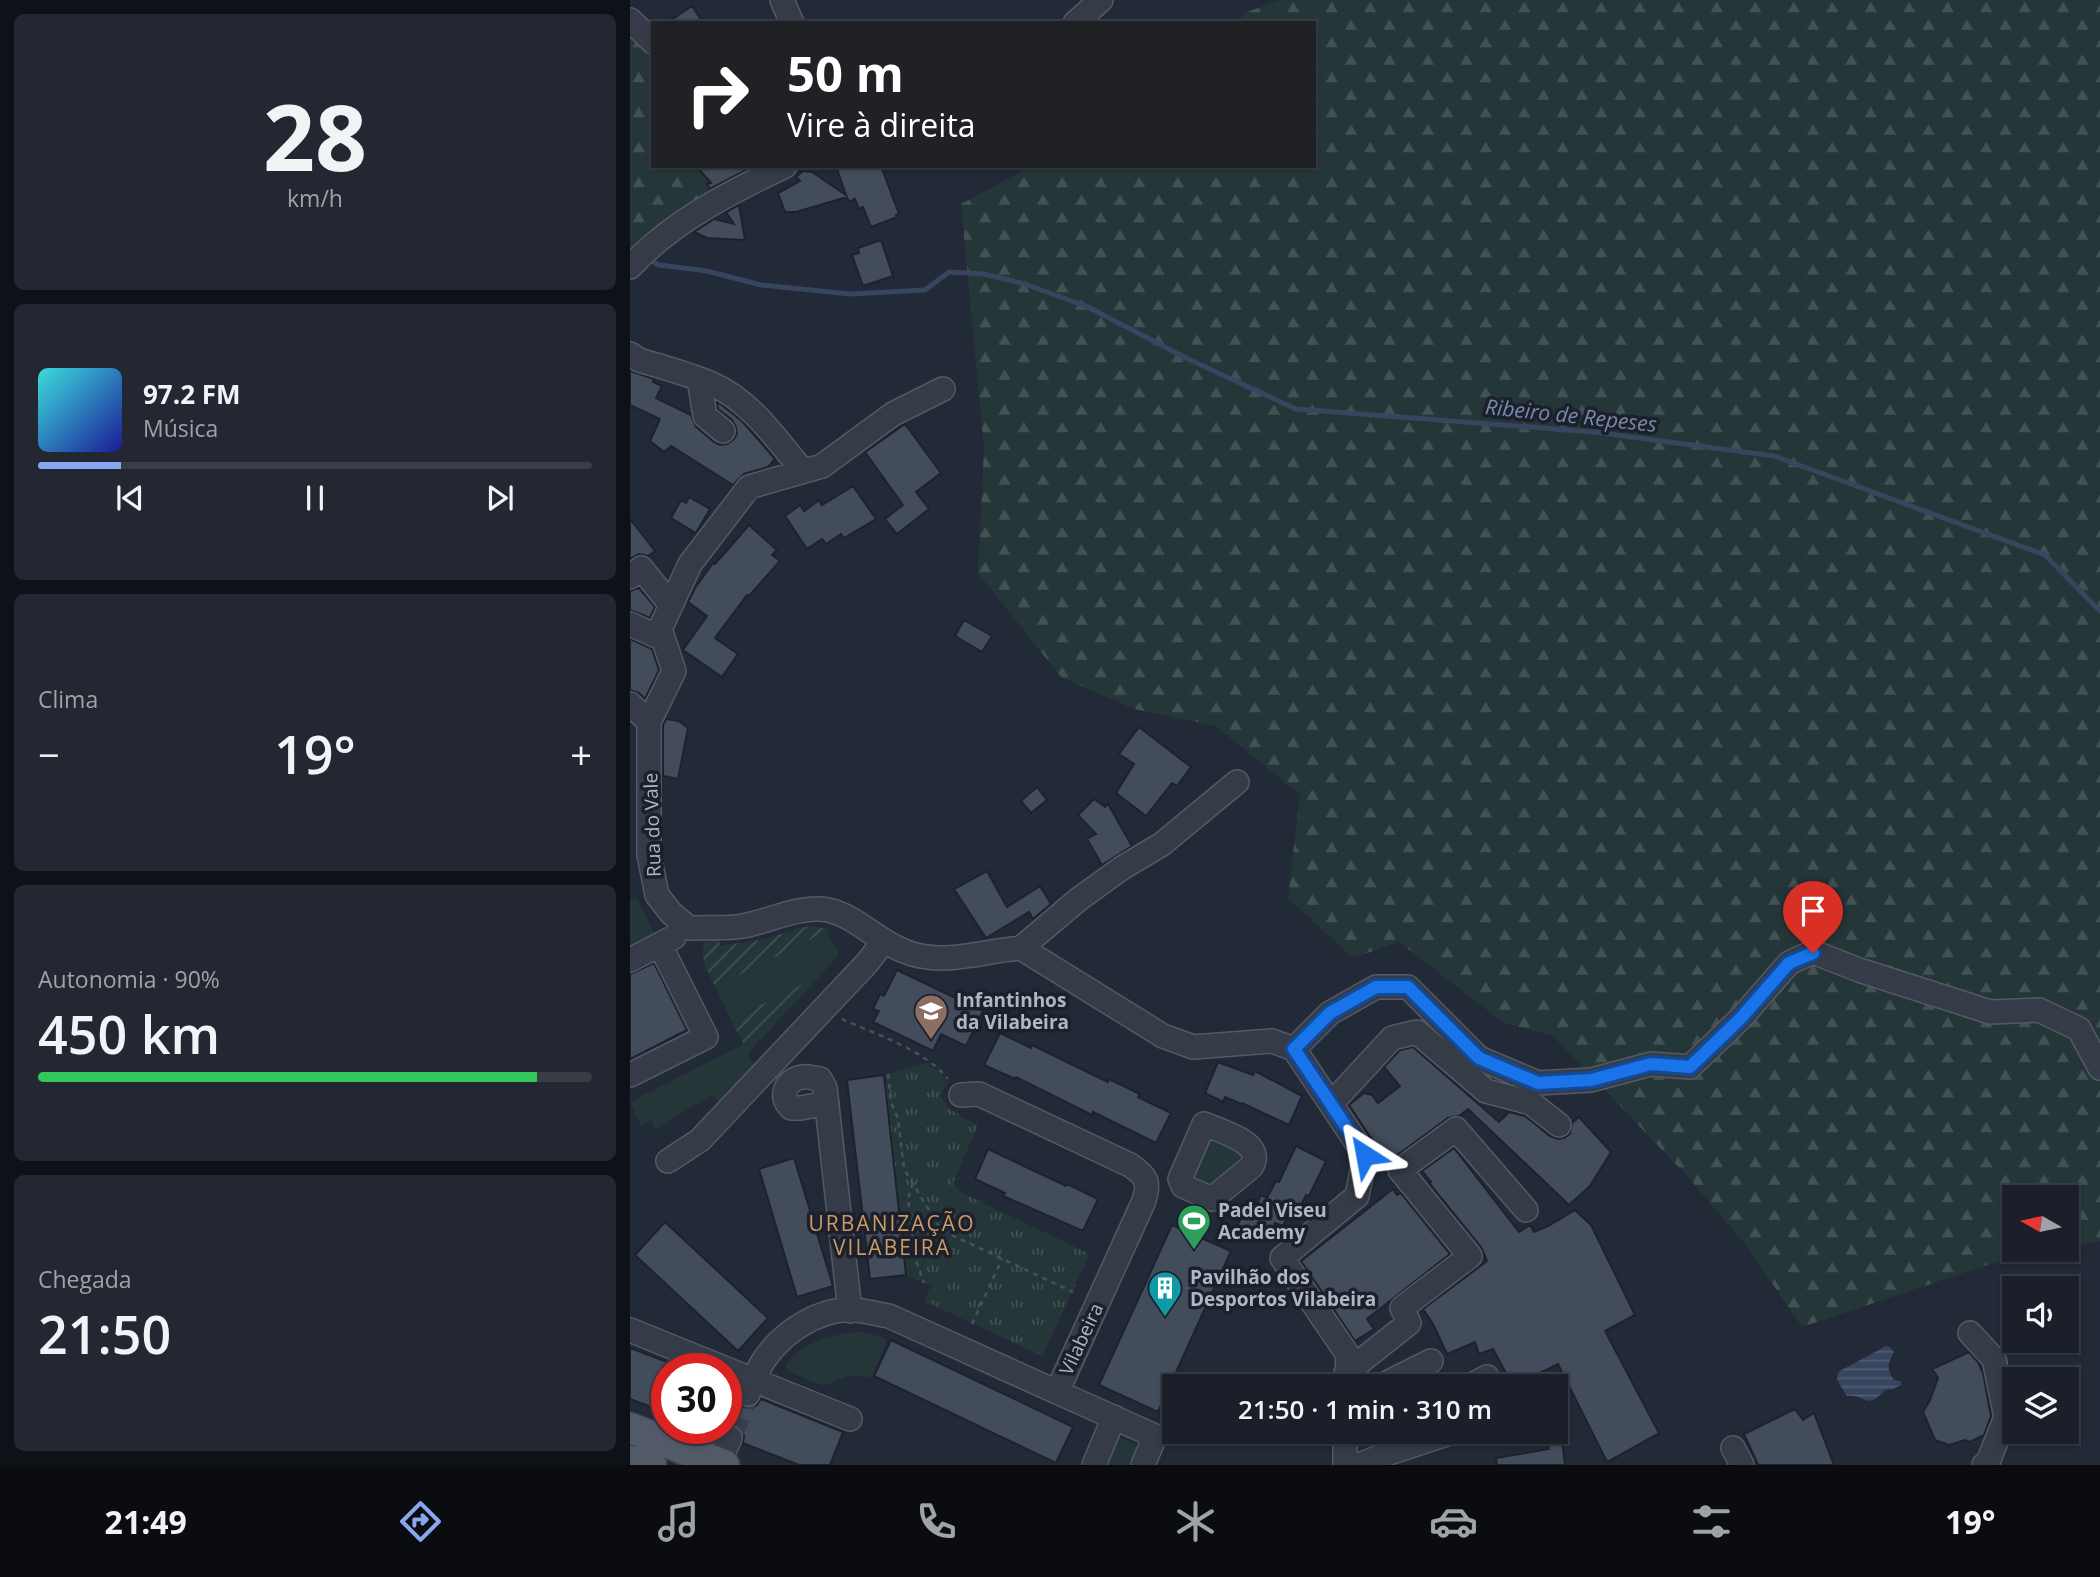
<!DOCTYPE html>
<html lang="pt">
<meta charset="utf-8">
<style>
:root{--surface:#1a1f29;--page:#232731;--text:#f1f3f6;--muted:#9fa2a8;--line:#383d46;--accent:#88a7f0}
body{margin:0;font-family:"Open Sans",sans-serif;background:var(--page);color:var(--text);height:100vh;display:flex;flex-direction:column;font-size:26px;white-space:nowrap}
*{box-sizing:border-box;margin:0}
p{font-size:23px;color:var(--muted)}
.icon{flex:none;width:38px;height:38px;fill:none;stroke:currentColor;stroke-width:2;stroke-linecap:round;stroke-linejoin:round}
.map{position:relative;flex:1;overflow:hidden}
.drawer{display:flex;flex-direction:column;gap:14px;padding:14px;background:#0e1117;width:630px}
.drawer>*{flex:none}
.hud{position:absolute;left:21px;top:21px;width:665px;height:147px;border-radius:0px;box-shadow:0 2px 5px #0004,0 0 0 2px var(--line);background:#202124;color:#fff;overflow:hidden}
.needle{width:46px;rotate:279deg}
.fabs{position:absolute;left:1372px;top:1185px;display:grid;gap:14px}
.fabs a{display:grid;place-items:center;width:77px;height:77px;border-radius:0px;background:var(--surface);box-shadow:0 2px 5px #0004,0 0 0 2px var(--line);font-size:35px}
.speed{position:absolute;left:21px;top:1353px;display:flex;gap:14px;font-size:35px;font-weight:700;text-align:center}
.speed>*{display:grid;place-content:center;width:91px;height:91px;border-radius:50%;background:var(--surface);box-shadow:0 2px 5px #0004,0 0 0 2px var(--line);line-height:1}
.speed .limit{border:10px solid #d22;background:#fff;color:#111}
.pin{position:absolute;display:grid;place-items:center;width:60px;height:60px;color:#fff;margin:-72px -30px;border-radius:50% 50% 50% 0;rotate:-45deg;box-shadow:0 0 7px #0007}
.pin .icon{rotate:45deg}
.me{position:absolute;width:77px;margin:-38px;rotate:326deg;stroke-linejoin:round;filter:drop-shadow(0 0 5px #0008)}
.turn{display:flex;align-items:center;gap:24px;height:147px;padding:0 21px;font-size:32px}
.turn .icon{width:91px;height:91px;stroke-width:2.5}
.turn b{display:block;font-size:49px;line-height:60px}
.big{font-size:52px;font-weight:600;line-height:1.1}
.drawer .tile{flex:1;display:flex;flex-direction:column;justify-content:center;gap:10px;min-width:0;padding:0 24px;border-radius:10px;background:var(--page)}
.drawer .dial{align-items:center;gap:0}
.dial b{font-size:91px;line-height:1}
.song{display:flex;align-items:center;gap:21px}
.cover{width:84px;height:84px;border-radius:10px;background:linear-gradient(135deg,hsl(180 70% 55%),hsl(240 70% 35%))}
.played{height:7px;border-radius:4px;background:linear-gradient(90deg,var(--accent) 15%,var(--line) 15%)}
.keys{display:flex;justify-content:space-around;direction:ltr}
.heat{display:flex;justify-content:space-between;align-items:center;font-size:38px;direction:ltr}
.charge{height:10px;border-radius:5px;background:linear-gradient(90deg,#34c759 90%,var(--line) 0)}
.trip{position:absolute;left:532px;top:1374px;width:406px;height:70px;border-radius:0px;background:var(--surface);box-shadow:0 2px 5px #0004,0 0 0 2px var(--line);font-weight:600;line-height:70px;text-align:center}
.dock{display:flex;height:112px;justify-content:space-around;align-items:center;background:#0a0c10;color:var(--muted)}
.dock .icon{width:49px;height:49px}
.dock .selected{color:var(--accent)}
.dock b{font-size:32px;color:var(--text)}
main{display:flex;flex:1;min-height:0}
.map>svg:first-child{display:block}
</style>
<main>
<section class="drawer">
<div class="tile dial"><b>28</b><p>km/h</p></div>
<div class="tile">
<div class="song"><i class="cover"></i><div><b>97.2 FM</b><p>Música</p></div></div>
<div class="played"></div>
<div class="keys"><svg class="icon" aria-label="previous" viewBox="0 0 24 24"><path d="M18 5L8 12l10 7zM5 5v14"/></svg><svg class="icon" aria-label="pause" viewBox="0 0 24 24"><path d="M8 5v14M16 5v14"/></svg><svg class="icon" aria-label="next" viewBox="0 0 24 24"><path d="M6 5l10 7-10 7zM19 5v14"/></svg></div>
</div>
<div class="tile"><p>Clima</p>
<div class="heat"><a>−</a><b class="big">19°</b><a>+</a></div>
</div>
<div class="tile"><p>Autonomia · 90%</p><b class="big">450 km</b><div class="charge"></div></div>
<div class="tile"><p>Chegada</p><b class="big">21:50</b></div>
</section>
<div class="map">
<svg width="1470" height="1465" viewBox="0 0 1470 1465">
<defs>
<pattern id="forest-firs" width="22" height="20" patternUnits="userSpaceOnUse" patternTransform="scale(1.75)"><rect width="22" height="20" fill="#253639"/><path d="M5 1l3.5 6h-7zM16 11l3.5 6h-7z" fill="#425154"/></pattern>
<pattern id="park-tufts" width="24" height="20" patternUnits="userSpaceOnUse" patternTransform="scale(1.75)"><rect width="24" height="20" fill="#253639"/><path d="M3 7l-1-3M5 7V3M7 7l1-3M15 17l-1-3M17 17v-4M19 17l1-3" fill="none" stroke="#425154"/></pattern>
<pattern id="garden-furrows" width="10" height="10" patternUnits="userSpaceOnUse" patternTransform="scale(1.75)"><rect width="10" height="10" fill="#253639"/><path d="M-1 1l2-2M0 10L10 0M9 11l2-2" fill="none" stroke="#425154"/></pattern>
<pattern id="water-rules" width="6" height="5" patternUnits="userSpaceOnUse" patternTransform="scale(1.75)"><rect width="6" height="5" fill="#38455f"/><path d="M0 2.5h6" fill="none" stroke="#525e74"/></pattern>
</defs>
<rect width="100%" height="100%" fill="#222937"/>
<path fill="#253639" d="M7 897 24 933 0 944V900Z
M197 932 209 955 191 975 101 1020 85 987Z
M114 1044 124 1066 88 1103 83 1094 25 1129 21 1120 11 1126 0 1102Z
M577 1136 611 1150 615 1158 579 1189 557 1184Z
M230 1332 250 1336 257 1340 242 1377 217 1376 197 1385 185 1383 157 1370 155 1366C172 1341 202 1334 230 1332Z
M487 1437 504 1443 507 1448 500 1465H473Z"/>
<path fill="url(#forest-firs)" d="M652 0H1470V1241L1437 1246V1197H1384V1250H1412L1399 1251 1172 1327 1116 1245 1058 1177 923 1036 874 1023 769 942 723 958 658 898 670 795 586 726 504 709 431 677 348 573 354 449 331 204 402 166H684V23H605L619 11Z
M0 20 23 42V166H121L130 178 0 267Z"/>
<path fill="url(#park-tufts)" d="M296 1063 307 1070 319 1083C296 1102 335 1118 348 1125L323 1183 330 1192 460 1254 412 1356 294 1301 301 1286 276 1275 254 1075Z"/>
<path fill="url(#garden-furrows)" d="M178 926 194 928 200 930 85 987C79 973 67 955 76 941L89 939 90 946 130 940Z
M191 975 118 1053 101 1020Z"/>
<path fill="url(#water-rules)" d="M1256 1346 1260 1347 1264 1352C1258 1363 1256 1369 1264 1380L1271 1381V1385L1263 1389 1255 1390C1235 1412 1236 1393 1217 1396L1207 1380 1208 1372Z"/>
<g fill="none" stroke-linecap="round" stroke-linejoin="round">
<path stroke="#38455f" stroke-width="5" d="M18 259 29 265 77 271 131 285 220 294 295 290 319 272 354 274 395 284 458 307 556 358 666 409 964 432 1144 456 1415 555 1470 611"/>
</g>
<path fill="#434c5b" stroke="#1d222e" stroke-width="2" d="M62 6 73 23H37Z
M66 166H114L116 170 80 189 77 184 81 183Z
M206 166H251L269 214 266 215 267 217 241 227 233 207 229 209 225 199 219 202 217 197 166 212H155L148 193 170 181 166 177 173 171 182 172 216 195Z
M109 205 115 240 77 238 64 232 84 219 104 224 96 212Z
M251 240 263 276 233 286 222 255 229 253 228 248Z
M0 371 24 379 23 382 32 386 26 398 61 415 66 427 84 442 90 445 97 444 104 439 107 434 106 427 102 420 88 409 87 402 89 403 112 421 145 459 138 467 114 474 103 485 41 446 34 452 20 441 30 419 0 405Z
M275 424 311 473 286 492 299 509 267 534 255 519 273 505 235 452Z
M223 486 246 519 214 538 211 534 196 544 192 539 177 549 155 516 170 505 174 511 189 500 192 505Z
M59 497 80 509 66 533 41 518 51 500 56 503Z
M0 519 25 551 18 556 9 554 0 559Z
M119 525 147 550 142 555 150 561 119 596 117 595 85 638 108 654 92 677 53 650 77 616 58 602 65 588 83 563 85 564Z
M9 588 25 607 20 618 0 610V591Z
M334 620 362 636 352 652 325 636Z
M0 639 22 649 29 670 15 699 9 693 0 690Z
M36 719 49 721 58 728 48 779 33 776V725Z
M509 727 561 767 547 786 542 783 516 816 486 793 504 764 489 754Z
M407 787 417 800 401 813 391 801Z
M464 799 475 807 478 804 502 846 472 865 457 839 466 834 448 815Z
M357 871 377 907 410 886 421 904 403 919 399 912 356 938 324 889Z
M24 963 57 1030 0 1059V974Z
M267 970 353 1011 336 1046 311 1034 303 1051 243 1022 249 1011 243 1009 250 994 254 996Z
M370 1033 401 1048 402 1045 478 1082 479 1079 510 1094 508 1097 541 1113 526 1143 463 1112 462 1115 386 1077 385 1079 354 1065Z
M783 1047 869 1122 879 1112 895 1116 920 1136 928 1139 934 1138 940 1134 942 1123 949 1117 981 1152 960 1186 939 1205 838 1109 829 1116 818 1118 762 1159 757 1168 748 1154 747 1147 719 1105 734 1093 742 1095 748 1103 770 1086 754 1067 770 1050Z
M588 1062 623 1075 625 1071 672 1096 659 1125 612 1103 611 1104 595 1097 593 1102 575 1093Z
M254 1075 276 1275 240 1279 217 1080Z
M666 1146 696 1161 679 1196 676 1195 668 1212 661 1209 653 1226 645 1223 637 1240 607 1226 615 1209 623 1212 631 1195 637 1198 646 1181 649 1182Z
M824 1148 889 1232 900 1225 904 1232 918 1226 945 1210 961 1225 1005 1315 975 1331 1029 1433 977 1462 928 1364 883 1386 863 1349 849 1354 845 1342 817 1354 803 1324 793 1309 857 1261 851 1247 799 1183 801 1182 792 1171Z
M358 1149 436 1186 437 1184 468 1199 453 1231 373 1196 375 1193 345 1179Z
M164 1158 203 1286 167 1297 129 1169Z
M763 1189 767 1195 771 1193 820 1254 737 1319 744 1329 725 1341 671 1261Z
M35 1222 138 1318 108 1351 5 1255Z
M542 1225 601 1251 528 1412 469 1385Z
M261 1340 443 1427 426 1463 244 1376Z
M0 1348 37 1362V1413L0 1399Z
M1339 1352 1348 1362 1353 1373 1361 1416 1354 1435 1340 1442 1335 1440 1319 1445 1305 1440 1293 1412 1300 1400 1308 1378 1302 1369Z
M96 1386 105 1389 104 1396 106 1402 113 1407 120 1408 126 1406 131 1399 213 1432 200 1465H169L113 1443 114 1436 111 1429 105 1425H96Z
M1165 1409 1173 1420 1184 1413 1204 1465H1128L1114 1434Z
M932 1441 935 1465H867L866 1458 919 1449 918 1443Z"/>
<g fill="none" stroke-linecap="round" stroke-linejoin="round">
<path stroke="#373e4c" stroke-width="23" stroke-dasharray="23 11" stroke-linecap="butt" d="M100 1438 118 1394"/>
<g stroke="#535965" stroke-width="26">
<path id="minor" d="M152 0 162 23
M0 20 23 42
M445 23 471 0
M0 267C43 221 99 193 155 166
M0 354 9 360C33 367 59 374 82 384 121 401 147 440 173 471
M69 379 75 416 93 431
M313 389 263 414 192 466 119 487 60 564 30 629 44 671 19 722V855L27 895 41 913 59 928C77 927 97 929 113 926 140 921 170 905 198 910 226 916 247 941 274 951 312 967 352 951 391 948L533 1036 563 1047 642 1041 664 1049 735 1155 727 1196 652 1258 718 1355 716 1386
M0 577 11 568 41 605
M0 624 33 639
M0 704 19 722
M391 948 449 899 492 868 532 844 607 782
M0 960 44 937
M664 1049 700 1013 746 987H778L849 1058 908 1083 961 1080 1021 1064 1060 1067 1111 1018 1159 963 1183 952 1229 970 1360 1012 1409 1010 1449 1029 1470 1068
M0 1075 76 1037 30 945
M197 1103 171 1108H161C149 1097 155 1080 172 1077 177 1076 183 1078 190 1079L195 1088 220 1311
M701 1104 762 1038 787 1032 856 1091 901 1103 929 1125
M574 1124C590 1131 637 1143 621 1167L582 1199 553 1186 550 1179Z
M38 1161 70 1140 237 963 254 941
M0 1330 220 1419
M1340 1333 1364 1359 1376 1417 1358 1462 1354 1465
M716 1373 779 1323 772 1308 840 1256 770 1170 826 1129 896 1210
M757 1386V1383L801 1361
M840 1386 857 1377
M427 1392 525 1436 513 1465
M118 1394C123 1383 127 1370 134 1360 150 1336 177 1317 205 1311 222 1307 242 1313 259 1316L427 1392 513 1203C520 1183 518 1177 500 1165L349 1094 331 1095
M1103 1448 1112 1465
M759 1453 823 1432
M89 1463 100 1438
M464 1465 484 1417
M715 1465V1432
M729 1465 759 1453 758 1432"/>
</g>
<g stroke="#3f4451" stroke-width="33">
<path id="major" d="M0 1428 94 1465
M0 1461 21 1465"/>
</g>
<path stroke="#435357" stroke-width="2.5" stroke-dasharray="5 5" stroke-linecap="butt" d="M212 1019C245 1034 295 1050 318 1079
M258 1074 261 1102 268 1119 274 1169 311 1230 443 1292
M283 1183 278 1199 285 1258 294 1283
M342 1324 372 1259"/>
<use href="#minor" stroke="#353b47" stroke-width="23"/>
<use href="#major" stroke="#535a67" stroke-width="30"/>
</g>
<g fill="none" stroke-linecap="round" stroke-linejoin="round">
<g stroke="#114b97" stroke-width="18">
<path id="route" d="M735 1155 664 1049 700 1013 746 987H778L849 1058 908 1083 961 1080 1021 1064 1060 1067 1111 1018 1159 963 1183 953"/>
</g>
<use href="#route" stroke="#1a73e8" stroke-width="12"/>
</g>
<defs>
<g id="school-pin" transform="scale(1.75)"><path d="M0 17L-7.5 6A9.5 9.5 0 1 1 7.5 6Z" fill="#8d6e63" stroke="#1b202c"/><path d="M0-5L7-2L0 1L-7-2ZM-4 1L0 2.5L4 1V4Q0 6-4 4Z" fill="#fff"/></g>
<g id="stadium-pin" transform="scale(1.75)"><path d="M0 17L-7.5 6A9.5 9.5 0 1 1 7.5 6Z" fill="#2e9e5b" stroke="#1b202c"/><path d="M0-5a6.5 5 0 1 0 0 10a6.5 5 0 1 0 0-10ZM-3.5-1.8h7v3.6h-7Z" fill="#fff"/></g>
<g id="building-pin" transform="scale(1.75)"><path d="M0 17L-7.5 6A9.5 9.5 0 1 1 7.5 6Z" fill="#0f9aa8" stroke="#1b202c"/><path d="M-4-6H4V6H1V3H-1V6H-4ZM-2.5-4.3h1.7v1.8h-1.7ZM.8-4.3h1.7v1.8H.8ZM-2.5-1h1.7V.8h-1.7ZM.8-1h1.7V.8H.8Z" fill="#fff"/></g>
</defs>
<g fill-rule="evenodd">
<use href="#school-pin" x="301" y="1011"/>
<use href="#stadium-pin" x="564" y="1221"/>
<use href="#building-pin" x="535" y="1288"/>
</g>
<g text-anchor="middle" stroke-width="7" stroke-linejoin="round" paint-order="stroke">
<g font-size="19" fill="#b0b6c4" stroke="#1b202c">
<text transform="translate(22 825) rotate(-92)" y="7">Rua do Vale</text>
<text transform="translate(451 1339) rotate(-65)" y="7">Vilabeira</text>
</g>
<g font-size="19" font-weight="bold" fill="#b0b6c4" stroke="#1b202c" text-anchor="start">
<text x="326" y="1007">Infantinhos<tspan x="326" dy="22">da Vilabeira</tspan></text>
<text x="588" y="1217">Padel Viseu<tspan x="588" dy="22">Academy</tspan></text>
<text x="560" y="1284">Pavilhão dos<tspan x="560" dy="22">Desportos Vilabeira</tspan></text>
</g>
<g font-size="21" font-style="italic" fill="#7a8aaa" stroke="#1b202c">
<text transform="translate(941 416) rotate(6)" y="7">Ribeiro de Repeses</text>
</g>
<g font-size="21" letter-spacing="2" fill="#cc9a63" stroke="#1b202c">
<text x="262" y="1231">URBANIZAÇÃO<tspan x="262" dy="24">VILABEIRA</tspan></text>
</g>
</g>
</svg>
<div class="fabs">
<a><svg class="needle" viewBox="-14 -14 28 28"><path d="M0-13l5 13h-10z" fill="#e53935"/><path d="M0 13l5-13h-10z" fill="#9fa2a8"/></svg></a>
<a><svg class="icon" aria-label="sound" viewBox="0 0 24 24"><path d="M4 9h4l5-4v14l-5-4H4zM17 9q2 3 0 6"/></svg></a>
<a><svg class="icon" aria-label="layers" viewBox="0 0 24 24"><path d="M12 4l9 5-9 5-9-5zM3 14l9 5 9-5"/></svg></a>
</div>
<div class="speed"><div class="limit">30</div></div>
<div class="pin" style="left:1183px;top:953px;background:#d93025"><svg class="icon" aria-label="arrive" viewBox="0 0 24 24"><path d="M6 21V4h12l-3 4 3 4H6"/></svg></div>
<svg class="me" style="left:735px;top:1155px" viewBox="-20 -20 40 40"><path d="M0-17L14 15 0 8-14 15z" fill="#1a73e8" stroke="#fff" stroke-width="4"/></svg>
<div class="trip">21:50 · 1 min · 310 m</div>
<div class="hud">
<div class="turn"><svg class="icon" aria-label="right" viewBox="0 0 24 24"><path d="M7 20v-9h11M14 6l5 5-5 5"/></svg><div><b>50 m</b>Vire à direita</div></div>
</div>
</div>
</main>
<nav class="dock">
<b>21:49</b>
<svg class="icon selected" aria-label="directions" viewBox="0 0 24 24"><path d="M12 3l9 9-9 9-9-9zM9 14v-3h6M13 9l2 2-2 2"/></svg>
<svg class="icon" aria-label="music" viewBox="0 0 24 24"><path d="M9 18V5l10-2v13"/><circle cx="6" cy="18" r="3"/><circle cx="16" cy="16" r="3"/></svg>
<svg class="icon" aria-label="phone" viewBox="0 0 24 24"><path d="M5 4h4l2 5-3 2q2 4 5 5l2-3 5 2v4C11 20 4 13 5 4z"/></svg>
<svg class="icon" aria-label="climate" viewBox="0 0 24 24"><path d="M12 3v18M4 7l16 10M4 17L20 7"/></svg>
<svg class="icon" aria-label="car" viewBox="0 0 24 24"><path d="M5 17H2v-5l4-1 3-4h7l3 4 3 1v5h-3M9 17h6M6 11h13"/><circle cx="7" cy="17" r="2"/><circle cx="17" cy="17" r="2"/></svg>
<svg class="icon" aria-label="filters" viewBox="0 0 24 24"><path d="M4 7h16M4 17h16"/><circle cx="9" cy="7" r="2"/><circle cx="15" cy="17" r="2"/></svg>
<b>19°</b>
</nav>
